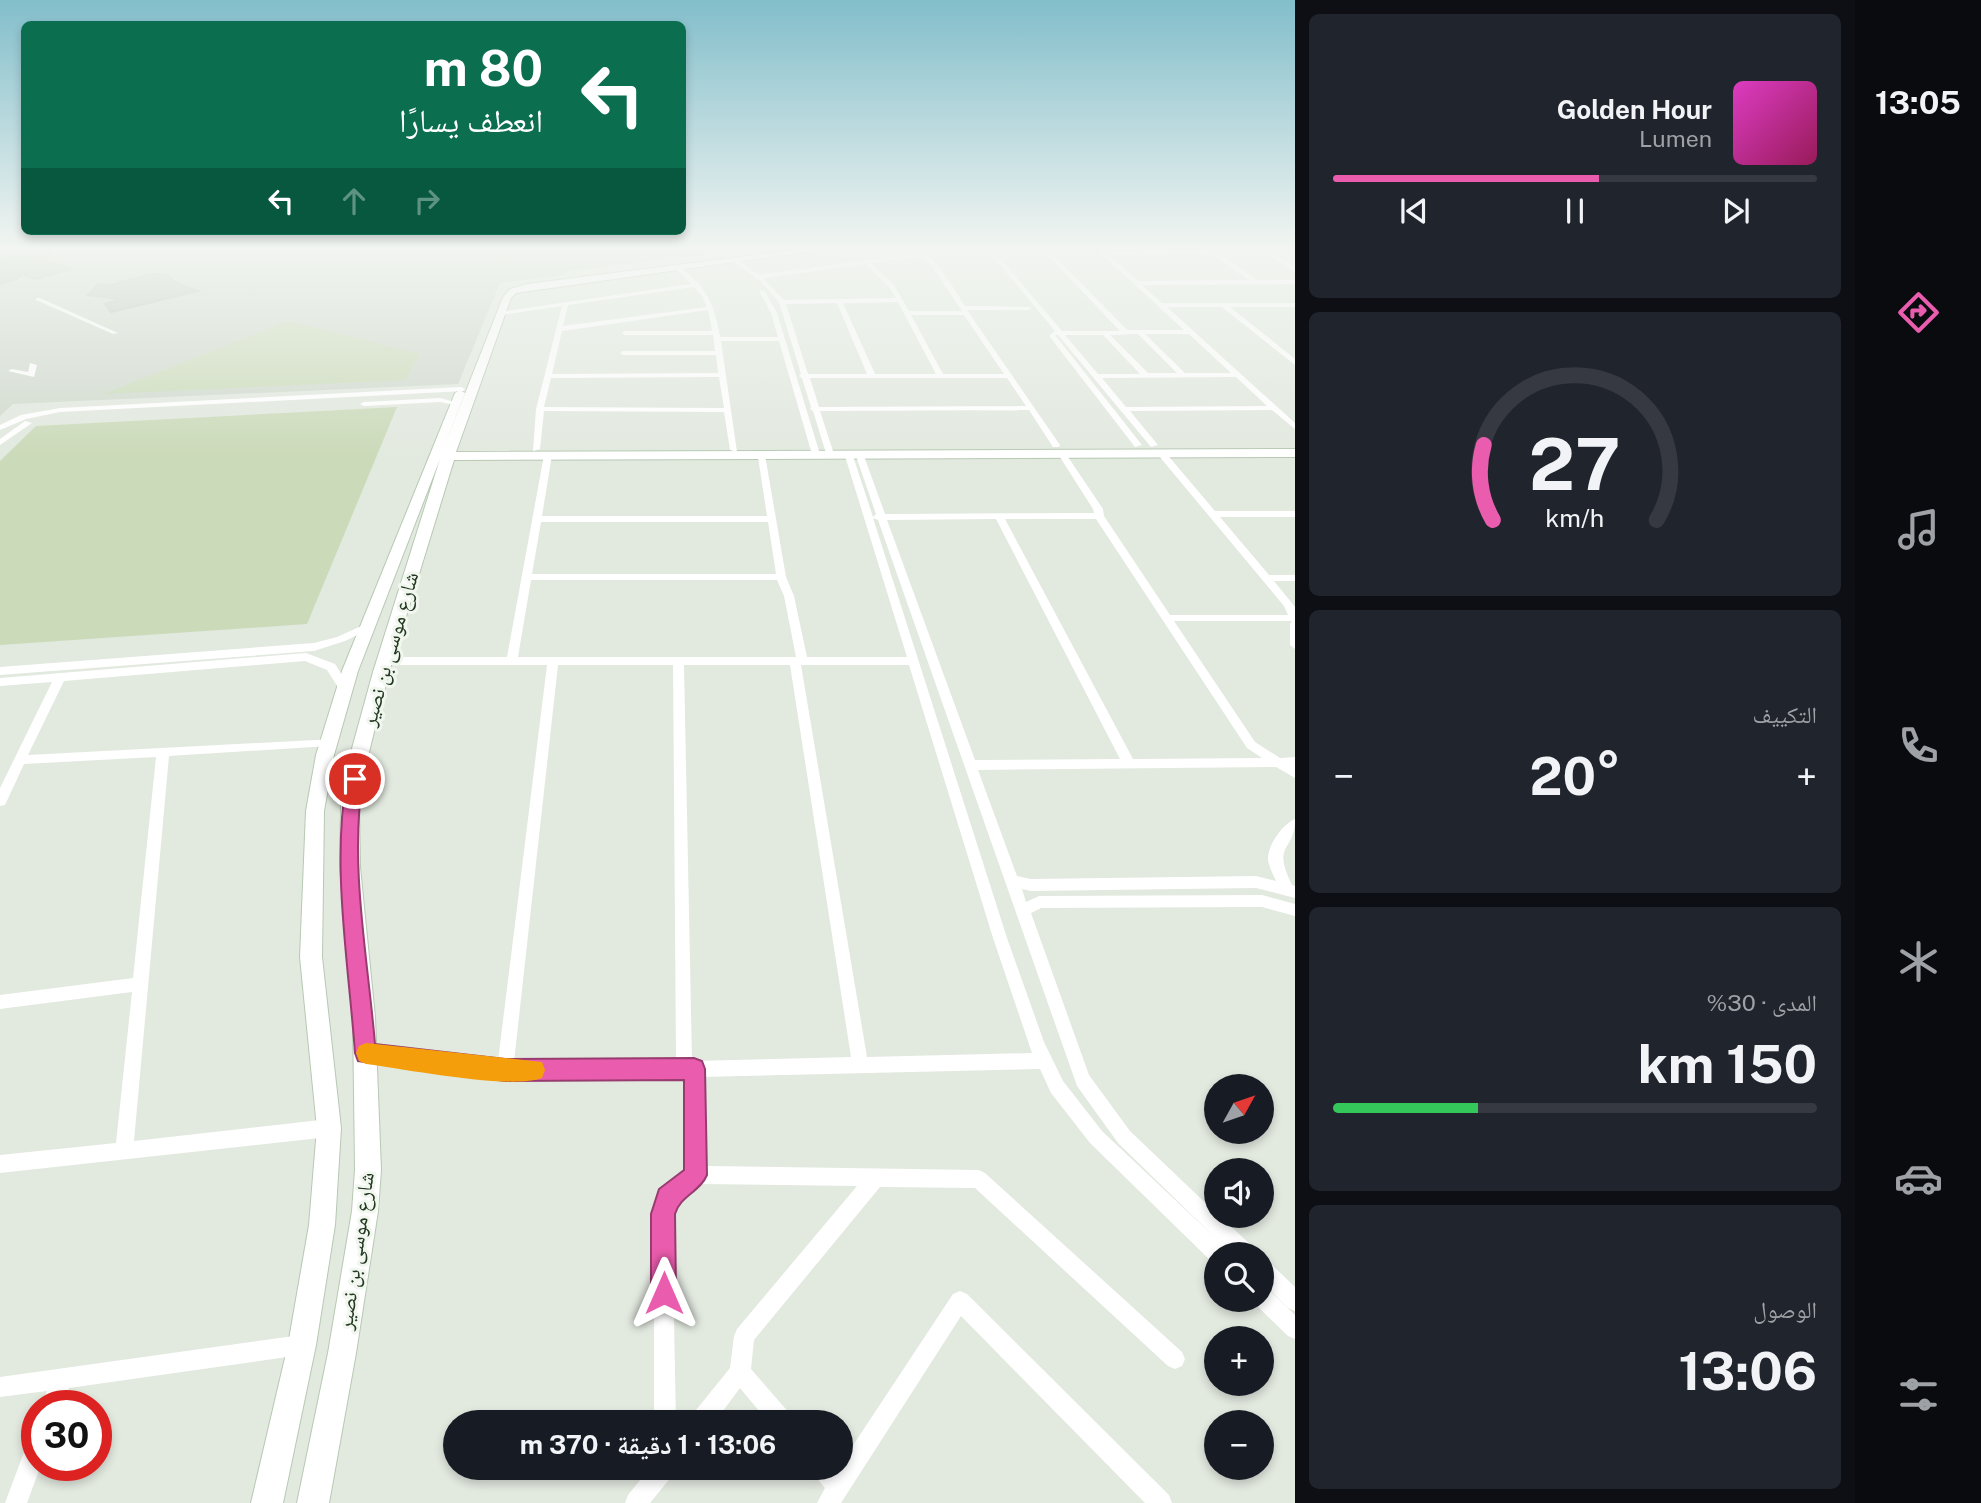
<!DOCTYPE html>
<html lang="ar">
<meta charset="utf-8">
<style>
:root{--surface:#171b24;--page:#20242c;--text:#f1f3f6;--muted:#9ea1a6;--line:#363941;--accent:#ea5cad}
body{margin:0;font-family:"Public Sans","Noto Naskh Arabic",sans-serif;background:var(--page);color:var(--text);direction:rtl;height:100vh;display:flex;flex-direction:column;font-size:26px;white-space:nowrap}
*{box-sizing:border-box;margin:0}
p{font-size:23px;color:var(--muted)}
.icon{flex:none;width:38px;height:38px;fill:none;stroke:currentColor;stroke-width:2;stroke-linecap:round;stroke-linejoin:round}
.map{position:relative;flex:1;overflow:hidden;direction:ltr}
.sheet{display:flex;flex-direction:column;gap:14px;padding:14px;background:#0d0f14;width:560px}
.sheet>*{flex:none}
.hud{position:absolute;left:21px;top:21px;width:665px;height:214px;border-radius:10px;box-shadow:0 4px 10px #0003;direction:rtl;background:#0b6e4f;color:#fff;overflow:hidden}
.needle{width:46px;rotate:50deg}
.buttons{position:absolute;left:1204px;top:1074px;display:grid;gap:14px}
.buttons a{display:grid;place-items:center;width:70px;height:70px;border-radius:50%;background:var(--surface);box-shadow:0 4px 10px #0003;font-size:35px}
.speed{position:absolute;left:21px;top:1390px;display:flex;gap:14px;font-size:35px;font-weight:700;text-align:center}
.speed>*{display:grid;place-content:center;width:91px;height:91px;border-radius:50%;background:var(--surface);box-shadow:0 4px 10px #0003;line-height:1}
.speed .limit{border:10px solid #d22;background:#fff;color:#111}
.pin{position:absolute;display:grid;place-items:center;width:60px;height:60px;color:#fff;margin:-30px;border:4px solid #fff;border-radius:50%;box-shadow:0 2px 7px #0007}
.me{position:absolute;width:77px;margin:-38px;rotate:0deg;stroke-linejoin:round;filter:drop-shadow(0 0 5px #0008)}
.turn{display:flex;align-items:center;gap:24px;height:147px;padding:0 28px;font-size:32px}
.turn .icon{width:91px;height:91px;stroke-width:2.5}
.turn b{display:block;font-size:49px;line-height:60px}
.lanes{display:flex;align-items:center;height:66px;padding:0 28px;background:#0003;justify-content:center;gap:35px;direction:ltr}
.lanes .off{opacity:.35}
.big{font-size:52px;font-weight:700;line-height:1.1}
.sheet .widget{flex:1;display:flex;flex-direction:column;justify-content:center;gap:10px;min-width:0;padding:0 24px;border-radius:10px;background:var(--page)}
.sheet .dial{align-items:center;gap:0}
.dial svg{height:182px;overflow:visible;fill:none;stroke:var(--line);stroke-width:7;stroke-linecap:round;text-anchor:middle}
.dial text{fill:var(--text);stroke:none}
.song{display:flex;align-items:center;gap:21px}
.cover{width:84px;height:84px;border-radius:10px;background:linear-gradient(135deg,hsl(310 70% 55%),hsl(330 70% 35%))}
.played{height:7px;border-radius:4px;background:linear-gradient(90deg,var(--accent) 55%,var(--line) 55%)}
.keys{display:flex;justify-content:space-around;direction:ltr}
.heat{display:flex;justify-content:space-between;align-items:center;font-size:38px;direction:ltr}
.charge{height:10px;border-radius:5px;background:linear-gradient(90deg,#34c759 30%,var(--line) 0)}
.trip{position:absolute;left:443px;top:1410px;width:410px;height:70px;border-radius:35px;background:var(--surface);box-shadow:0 4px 10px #0003;font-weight:700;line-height:70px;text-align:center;direction:rtl}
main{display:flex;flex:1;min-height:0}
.tabs{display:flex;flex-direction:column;width:126px;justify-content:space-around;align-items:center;background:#090b0e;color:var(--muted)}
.tabs .icon{width:49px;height:49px}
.tabs .current{color:var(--accent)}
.tabs b{font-size:32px;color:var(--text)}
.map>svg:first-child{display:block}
</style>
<main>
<nav class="tabs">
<b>13:05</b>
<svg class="icon current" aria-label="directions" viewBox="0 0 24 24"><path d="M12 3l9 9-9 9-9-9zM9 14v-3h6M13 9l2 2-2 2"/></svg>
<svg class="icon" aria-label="music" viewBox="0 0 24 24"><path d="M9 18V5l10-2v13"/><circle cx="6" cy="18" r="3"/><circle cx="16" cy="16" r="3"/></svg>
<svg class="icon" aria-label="phone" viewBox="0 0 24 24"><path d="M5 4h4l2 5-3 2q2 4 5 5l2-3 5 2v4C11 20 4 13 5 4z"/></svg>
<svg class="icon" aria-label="climate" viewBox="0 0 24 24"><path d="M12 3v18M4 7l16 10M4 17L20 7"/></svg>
<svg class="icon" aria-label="car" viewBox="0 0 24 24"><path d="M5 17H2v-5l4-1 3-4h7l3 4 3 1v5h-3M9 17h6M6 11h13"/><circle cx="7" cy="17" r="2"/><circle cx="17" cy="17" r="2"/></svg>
<svg class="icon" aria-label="filters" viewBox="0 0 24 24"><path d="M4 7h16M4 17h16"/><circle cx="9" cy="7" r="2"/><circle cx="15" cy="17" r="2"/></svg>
</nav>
<section class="sheet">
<div class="widget">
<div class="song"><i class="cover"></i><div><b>Golden Hour</b><p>Lumen</p></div></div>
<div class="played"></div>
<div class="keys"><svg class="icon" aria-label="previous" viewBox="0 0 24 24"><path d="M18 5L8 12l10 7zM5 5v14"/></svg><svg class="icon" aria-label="pause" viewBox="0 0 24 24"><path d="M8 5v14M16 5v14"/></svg><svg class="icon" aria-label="next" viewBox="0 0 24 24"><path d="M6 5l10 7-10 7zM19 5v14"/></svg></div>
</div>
<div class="widget dial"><svg viewBox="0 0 100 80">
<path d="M14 69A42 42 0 1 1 86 69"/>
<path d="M14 69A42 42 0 0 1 10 36" stroke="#ea5cad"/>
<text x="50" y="56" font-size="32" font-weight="700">27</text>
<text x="50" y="72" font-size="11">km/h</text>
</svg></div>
<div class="widget"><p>التكييف</p>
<div class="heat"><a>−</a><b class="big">20°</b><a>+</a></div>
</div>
<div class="widget"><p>المدى · 30%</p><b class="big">150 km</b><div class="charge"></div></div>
<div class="widget"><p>الوصول</p><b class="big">13:06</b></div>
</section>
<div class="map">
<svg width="1295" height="1503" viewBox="0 0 1295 1503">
<rect width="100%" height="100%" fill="#e2e9df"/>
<path fill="#d0d9cd" d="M0 248H760L568 271 564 275 500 283 458 384 13 404 0 416Z"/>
<path fill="#cbdab9" d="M289 321 420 354 405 380 103 394Z
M397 407 307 624 0 645V461L36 426Z"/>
<path fill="#bbc7b8" stroke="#b6c2b2" stroke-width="2" d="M50 251V255L41 258 70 269 36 279 22 274 17 279 0 284V260L25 252Z
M152 274 168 275 174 282 198 291 111 312 105 304 120 299 88 295 98 284 107 286Z"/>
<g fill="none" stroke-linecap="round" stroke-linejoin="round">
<g stroke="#b7c9b3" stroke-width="2">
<path id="secondary" d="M810 248H832L516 293 511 298 456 452 1295 449V457L454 460 389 672 369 752 359 806 360 867 375 1017 381 1170 378 1211 356 1353 329 1503H297L328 1353 352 1211 355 1170 353 1017 340 867 341 806 351 752 373 672 440 459 358 671 334 755 324 811 322 957 341 1128 335 1225 316 1345 283 1503H251L288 1345 309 1225 317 1128 300 957 306 811 316 755 342 671 455 393 460 390 465 393 442 452 503 297 510 289 527 284Z"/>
</g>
<path fill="#fff" fill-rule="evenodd" d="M912 248C932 248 954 290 965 306L1031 307 1029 310H967L1060 445 1059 447H1053L1029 410 820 411 833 451 826 453 813 411 810 409 811 407 802 378 799 376 801 374 779 302 761 282 732 260 737 259 759 275 918 253ZM921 256 929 262 962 311H909L894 285 871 263ZM866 264 889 287 896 298 784 300 763 278ZM898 302 936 374H875L843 303ZM837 303 867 374H808L786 304ZM911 315H964L1004 374H943ZM810 378H1007L1026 406 819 407Z
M980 248H986L1005 264 1062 331H1120L1041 248H1047L1127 330H1184L1095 248H1101L1105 251 1207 250 1204 248H1211L1257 280H1295V284L1142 285 1162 303H1295V307H1230L1295 359V365L1222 307H1167L1295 423V429L1272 410 1130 411 1158 445 1151 447 1058 335H1055L1142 445 1135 447 1050 337V335L1055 331 1001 266ZM1211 254 1249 280 1138 281 1109 255ZM1138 334 1177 373H1148L1110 335ZM1145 334H1189L1231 373H1185ZM1065 335H1103L1140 374H1098ZM1236 377 1267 406 1126 407 1102 378Z
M1259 248H1266L1295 267V272Z
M677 265C705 284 715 304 720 337H778L771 313 759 291 764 290 777 313 819 451 818 453 811 451 779 341H721L737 452 730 450 724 412 544 411 540 449 533 451 536 409 562 306 501 315 499 314V312L691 284 675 268ZM694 287 702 296 707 307 563 326 568 305ZM708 310 712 331H625L622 333 625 335H713L715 351H623L620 353 623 355H716L718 373 552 374 562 331ZM719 377 724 408 544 407 551 378Z
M36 298H40L118 333 113 334 36 300Z
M30 363 37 365 34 377 8 371 12 369 28 372Z
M461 387 465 389 464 391 60 412 26 419 0 430V425L21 415 60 408Z
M440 398 459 403 455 405 440 402 364 406 360 404 364 402Z
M25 421 32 423 0 445V439Z
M1059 452 1066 454 1103 509 1104 516 1170 615H1288L1284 606 1159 456V452H1165L1215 511H1295V517H1220L1269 575H1295V581H1274L1295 607V649L1290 645V624L1292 621H1174L1255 742 1280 758 1295 757V778L1276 767 978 770 1017 876 1031 879 1256 876 1276 881C1273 874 1269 867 1268 860 1267 845 1283 824 1295 819 1295 853 1271 842 1292 885L1295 886V898L1256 888 1031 891 1022 889 1026 902 1039 896 1262 895 1295 904V916L1262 907 1041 908 1031 913 1089 1075 1130 1131 1216 1213V1216H1220L1254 1248 1256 1255H1233L1118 1143 1077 1086 878 520 873 518 1007 938 1044 1042 1063 1081 1102 1131 1226 1248 1228 1255H1216V1263L1212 1262 1090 1143 1051 1093 1040 1069 702 1077 705 1166 979 1170 985 1173 1182 1352 1185 1359 1182 1366 1175 1369 1168 1366 975 1188 880 1187 754 1340 751 1369 791 1415 794 1423H769L740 1388 714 1423H689L692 1415 730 1368 734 1336 737 1329 857 1186 699 1184 675 1203 672 1214 676 1423H654V1214L662 1191 687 1171 686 1077 505 1078 365 1061 359 1059 357 1053 359 1047 365 1045 498 1061 547 665H384L378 661 384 657H507L544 455 548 453 552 455 542 516H767L758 457 765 455 786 577 794 596 807 657H907L845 456 846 454 853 456 873 517 876 514 856 456 860 454 864 456 885 514 1094 513 1093 509 1058 454ZM996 519 1120 759 975 760 887 520ZM1005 519H1096L1247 748 1262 758 1133 759ZM541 522H768L776 574H532ZM531 580H777L784 596 796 657H518ZM558 665H673L676 1061 514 1062ZM684 665H790L851 1057 692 1061ZM801 665H909L993 938 1032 1053 867 1057Z
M368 623 373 626 372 628 345 641 314 651 0 675V667L314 643 337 637Z
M306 653 335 664 351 689 349 692H341L327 670 305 661 64 681 28 755 333 739 335 742 329 746 169 756 134 1141 329 1119 335 1122 338 1128 335 1134 329 1137 0 1173V1155L116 1143 132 992 0 1009V995L133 978 156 757 24 764 5 805 0 806V788L52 682 0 686V678Z
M1262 1260 1269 1262 1295 1287V1311L1288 1308 1262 1282Z
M1262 1287 1269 1290 1295 1315V1339L1288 1336 1255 1304 1254 1300H1262Z
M960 1291 967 1294 1169 1495 1172 1503H1145L961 1316 841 1503H817L825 1488 815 1476 812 1468H840V1465L953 1294Z
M301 1335 308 1338 311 1345 308 1352 301 1355 69 1388 62 1405H42L47 1391 0 1397V1377Z
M37 1436V1465H41L27 1503H5L29 1439Z
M650 1468H675L672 1476 650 1503H625L628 1495Z"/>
<use href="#secondary" fill="#fff" fill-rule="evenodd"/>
</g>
<linearGradient id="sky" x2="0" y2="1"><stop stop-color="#82becb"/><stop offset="0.54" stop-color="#f2f5f1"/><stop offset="1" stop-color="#f2f5f1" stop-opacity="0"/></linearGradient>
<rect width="1295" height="458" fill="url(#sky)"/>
<path fill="#ea5cad" stroke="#983c70" stroke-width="2" d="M355 773 363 779C349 863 368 960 375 1044L505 1059 694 1058 702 1061 705 1069 707 1175C700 1192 680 1196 675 1214L676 1293 673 1302 664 1305 655 1302 651 1293V1214L659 1189 684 1170V1080L505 1081 358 1061 355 1053C349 968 331 863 347 779Z"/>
<path fill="#f59e0b" d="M366 1043 542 1062 545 1070 542 1078C510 1090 405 1069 366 1064L359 1061 356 1053 359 1046Z"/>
<g text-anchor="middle" stroke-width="6" stroke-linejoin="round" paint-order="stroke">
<g font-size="21" fill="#233821" stroke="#f1f6ef">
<text transform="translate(390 649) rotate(-74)" y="7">شارع موسى بن نصير</text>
<text transform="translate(356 1251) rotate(-82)" y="7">شارع موسى بن نصير</text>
</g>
</g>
</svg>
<div class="buttons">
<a><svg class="needle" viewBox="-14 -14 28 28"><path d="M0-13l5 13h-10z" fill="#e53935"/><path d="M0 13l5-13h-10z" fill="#9ea1a6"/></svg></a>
<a><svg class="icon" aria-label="sound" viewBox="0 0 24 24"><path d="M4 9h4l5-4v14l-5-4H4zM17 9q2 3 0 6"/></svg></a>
<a><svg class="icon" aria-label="search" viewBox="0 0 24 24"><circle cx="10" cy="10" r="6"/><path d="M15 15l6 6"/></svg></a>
<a>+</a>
<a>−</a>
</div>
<div class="speed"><div class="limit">30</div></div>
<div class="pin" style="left:355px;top:779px;background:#d93025"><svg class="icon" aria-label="arrive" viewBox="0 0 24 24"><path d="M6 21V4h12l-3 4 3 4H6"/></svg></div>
<svg class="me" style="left:664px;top:1293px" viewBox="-20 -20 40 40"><path d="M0-17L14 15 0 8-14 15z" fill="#ea5cad" stroke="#fff" stroke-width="4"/></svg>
<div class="trip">13:06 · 1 دقيقة · 370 m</div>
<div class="hud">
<div class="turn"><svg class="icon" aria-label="left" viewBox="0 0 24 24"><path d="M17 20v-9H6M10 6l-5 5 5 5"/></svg><div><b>80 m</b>انعطف يسارًا</div></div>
<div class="lanes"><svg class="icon" aria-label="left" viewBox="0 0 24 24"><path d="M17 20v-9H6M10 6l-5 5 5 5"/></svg><svg class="icon off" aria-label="ahead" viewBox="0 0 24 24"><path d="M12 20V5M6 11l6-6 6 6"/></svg><svg class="icon off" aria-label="right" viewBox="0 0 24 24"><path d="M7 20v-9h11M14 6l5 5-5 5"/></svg></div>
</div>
</div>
</main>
